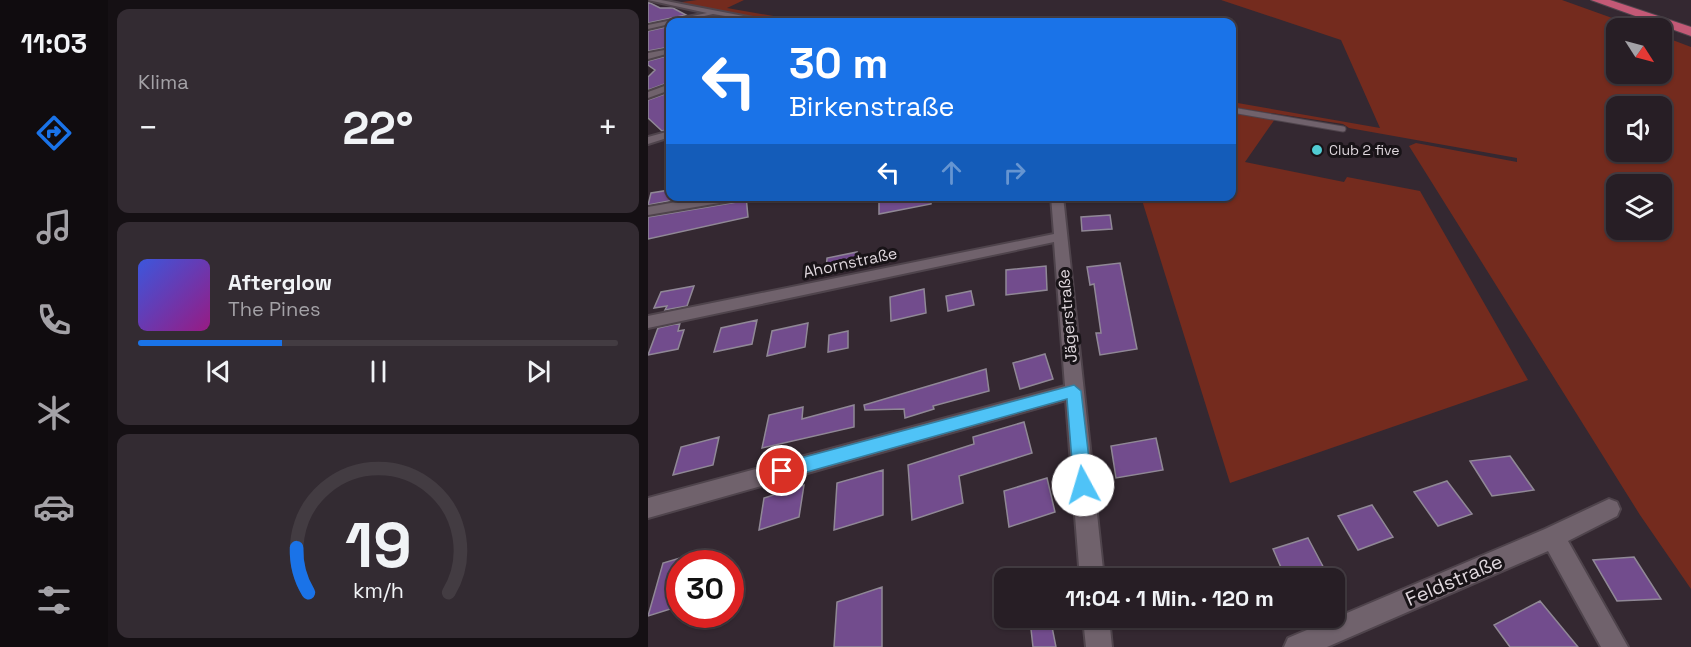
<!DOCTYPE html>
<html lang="de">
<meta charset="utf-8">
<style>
:root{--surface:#271e25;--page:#332b32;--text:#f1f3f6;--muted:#a4a2a7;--line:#433c42;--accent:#1a73e8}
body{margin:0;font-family:"Space Grotesk",sans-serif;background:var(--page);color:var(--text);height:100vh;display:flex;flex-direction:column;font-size:22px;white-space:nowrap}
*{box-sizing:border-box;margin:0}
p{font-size:20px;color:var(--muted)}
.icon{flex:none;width:33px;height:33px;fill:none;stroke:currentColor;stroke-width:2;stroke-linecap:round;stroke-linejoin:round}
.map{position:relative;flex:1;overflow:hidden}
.details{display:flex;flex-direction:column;gap:9px;padding:9px;background:#151014;width:540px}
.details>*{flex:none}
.top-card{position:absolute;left:18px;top:18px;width:570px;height:183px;border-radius:12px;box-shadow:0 2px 4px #0004,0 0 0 2px var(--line);background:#1a73e8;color:#fff;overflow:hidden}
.needle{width:39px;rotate:126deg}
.fabs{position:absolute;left:958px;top:18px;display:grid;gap:12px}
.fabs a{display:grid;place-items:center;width:66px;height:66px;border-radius:12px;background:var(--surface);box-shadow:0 2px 4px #0004,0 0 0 2px var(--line);font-size:30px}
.speed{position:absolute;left:18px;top:550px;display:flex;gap:12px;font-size:30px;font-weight:700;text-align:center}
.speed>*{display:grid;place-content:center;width:78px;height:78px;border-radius:50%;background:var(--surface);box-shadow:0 2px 4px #0004,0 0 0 2px var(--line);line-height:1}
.speed .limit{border:9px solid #d22;background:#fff;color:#111}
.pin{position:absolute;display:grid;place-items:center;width:51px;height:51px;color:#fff;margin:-26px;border:3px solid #fff;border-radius:50%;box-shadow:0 2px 6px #0007}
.me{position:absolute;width:66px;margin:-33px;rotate:354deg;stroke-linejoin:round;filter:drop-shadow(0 0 4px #0008)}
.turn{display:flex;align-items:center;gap:21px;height:126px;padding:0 24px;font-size:27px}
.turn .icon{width:78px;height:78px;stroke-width:2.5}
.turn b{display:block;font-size:42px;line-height:51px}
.lanes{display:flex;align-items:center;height:57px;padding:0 24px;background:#0003;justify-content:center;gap:30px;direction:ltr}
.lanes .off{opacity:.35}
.big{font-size:45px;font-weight:600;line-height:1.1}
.details .widget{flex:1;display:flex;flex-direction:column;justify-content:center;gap:9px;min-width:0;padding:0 21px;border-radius:12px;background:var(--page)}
.details .dial{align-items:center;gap:0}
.dial svg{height:156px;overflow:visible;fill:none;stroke:var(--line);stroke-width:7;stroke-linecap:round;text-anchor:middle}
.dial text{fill:var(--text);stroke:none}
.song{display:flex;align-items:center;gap:18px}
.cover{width:72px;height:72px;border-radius:9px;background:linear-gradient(135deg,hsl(230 70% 55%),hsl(310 70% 35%))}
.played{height:6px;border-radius:3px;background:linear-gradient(90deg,var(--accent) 30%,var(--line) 30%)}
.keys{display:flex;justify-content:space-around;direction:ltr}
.heat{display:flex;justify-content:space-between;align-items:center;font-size:33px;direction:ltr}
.trip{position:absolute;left:346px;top:568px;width:351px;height:60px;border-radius:12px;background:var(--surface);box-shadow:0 2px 4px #0004,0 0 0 2px var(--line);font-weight:600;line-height:60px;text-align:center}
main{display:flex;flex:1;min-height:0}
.dock{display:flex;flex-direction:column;width:108px;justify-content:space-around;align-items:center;background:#100c0f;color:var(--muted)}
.dock .icon{width:42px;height:42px}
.dock .current{color:var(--accent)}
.dock b{font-size:27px;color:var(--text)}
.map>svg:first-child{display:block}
</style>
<main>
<nav class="dock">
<b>11:03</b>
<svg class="icon current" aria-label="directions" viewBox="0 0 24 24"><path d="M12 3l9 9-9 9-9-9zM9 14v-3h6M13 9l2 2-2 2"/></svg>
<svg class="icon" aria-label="music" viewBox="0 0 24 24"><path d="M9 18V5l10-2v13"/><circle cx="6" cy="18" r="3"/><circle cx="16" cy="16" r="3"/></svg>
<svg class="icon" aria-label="phone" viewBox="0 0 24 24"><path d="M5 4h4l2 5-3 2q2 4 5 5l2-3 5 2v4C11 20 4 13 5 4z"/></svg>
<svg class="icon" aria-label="climate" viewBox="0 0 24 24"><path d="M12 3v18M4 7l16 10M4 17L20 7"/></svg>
<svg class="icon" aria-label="car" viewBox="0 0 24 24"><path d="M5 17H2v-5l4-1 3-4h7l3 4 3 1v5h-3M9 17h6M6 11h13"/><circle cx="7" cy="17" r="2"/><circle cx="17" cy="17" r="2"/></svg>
<svg class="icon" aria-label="filters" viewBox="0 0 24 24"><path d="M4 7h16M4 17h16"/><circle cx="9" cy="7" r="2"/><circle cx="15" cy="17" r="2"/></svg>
</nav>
<section class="details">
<div class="widget"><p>Klima</p>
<div class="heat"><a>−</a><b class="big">22°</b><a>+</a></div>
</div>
<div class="widget">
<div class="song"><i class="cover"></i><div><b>Afterglow</b><p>The Pines</p></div></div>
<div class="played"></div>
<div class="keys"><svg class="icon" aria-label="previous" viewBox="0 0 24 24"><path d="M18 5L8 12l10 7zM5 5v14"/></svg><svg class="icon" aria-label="pause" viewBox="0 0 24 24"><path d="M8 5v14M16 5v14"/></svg><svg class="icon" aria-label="next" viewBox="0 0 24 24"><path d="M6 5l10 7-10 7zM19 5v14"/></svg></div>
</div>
<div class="widget dial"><svg viewBox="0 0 100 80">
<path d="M14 69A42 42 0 1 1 86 69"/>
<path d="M14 69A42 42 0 0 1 8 46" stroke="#1a73e8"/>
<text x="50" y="56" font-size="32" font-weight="700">19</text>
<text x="50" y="72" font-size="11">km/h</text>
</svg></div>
</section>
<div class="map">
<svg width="1043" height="647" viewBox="0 0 1043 647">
<rect width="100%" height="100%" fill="#342831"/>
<path fill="#742b1e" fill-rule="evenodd" d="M49 0H96L79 8 160 22H133L27 3Z
M573 0H914L992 28H969V74H1014V36L1043 47V589L992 515 761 146 768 143 869 162V158L701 128 695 124 584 107V102L732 128 693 40ZM969 106H1014V152H969ZM969 184H1014V230H969Z
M584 111 627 119 597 162 696 182 699 177 772 191 880 380 582 483 493 197 584 196Z"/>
<path fill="#724c8d" stroke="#908896" stroke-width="1.5" d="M0 2 12 8H25L38 15 0 23Z
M22 26V47L0 51V31Z
M22 55V82L0 90V77L7 70 0 65V61Z
M22 92V129L14 131 0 118V100Z
M22 190V196H47L0 205 3 193Z
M98 196 100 217 0 239V217L89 202Z
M231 196H283V204L231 214Z
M462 215 464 229 434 231 433 217Z
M209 252 208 267 178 273 179 258Z
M472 263 489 349 452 355 448 333H453L446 284 442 285 439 267Z
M398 266 399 290 358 295V270Z
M46 286 39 306 17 310 19 306 6 308 13 292Z
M276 289 278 313 243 321 242 297Z
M323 291 326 305 300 311 298 296Z
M109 320 104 344 66 352 73 328Z
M32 323 30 331 36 330 30 349 0 355 10 328Z
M160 323 157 347 119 356 124 331Z
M200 331V348L180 352 181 335Z
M397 354 405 379 372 389 365 363Z
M338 369 341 391 285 406 286 409 257 418 256 409 217 410 216 405Z
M206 405V427L114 448 121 415 155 407 154 419Z
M376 422 384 453 311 476 315 503 264 520 260 465 326 444 325 437Z
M71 437 65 465 25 475 33 447Z
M508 438 515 470 468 478 463 446Z
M862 456 886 490 844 496 822 461Z
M235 470V515L186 530 189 483Z
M399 478 407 512 361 527 356 491Z
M799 481 824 514 790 526 766 492Z
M156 485 151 517 111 530 116 498Z
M724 505 745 537 710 550 690 516Z
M660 538 679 574 665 579H638L625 549Z
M986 557 1013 599 969 601 945 560Z
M32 558V606L0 616 15 563Z
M234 587V647H186L189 602Z
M892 601 930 647H862L846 625Z
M403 622 408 647H385L383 629Z"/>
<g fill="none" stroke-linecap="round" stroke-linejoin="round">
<g stroke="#4f444c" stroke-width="7">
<path id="lane" d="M584 110 695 129"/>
</g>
<g stroke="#4f444c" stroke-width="4">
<path id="street" d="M0 0H13L126 22H113L65 14 0 29V25L59 13Z
M22 49V53L0 59V53Z
M22 84V90L0 98V92Z
M22 131V137L0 144V137Z
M63 196H95L89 200 0 215V207Z
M403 196H415L456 579H432L418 400 0 518V498L417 386 406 242 0 328V316L406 234Z
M961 499 969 502 972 509 969 516 920 541 980 647H953L900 551 679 647H636L640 638 897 529Z
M435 618H461L464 647H438Z"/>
</g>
<g stroke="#4f444c" stroke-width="2">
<path id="highway" d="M943 0H962L1043 27V36Z"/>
</g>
<use href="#lane" stroke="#70626c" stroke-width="5"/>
<use href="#street" fill="#70626c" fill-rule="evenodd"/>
<use href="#highway" fill="#c35976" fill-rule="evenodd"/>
</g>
<path fill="#4fc3f7" stroke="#337fa1" stroke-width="1.5" d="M426 385 433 391 444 485 441 490 435 493 429 490 426 485 419 399 134 479 128 476 126 471 128 466 134 463Z"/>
<circle fill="#51ccd3" stroke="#181317" stroke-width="2" cx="669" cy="150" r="6"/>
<g text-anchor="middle" stroke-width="6" stroke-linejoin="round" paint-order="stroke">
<g font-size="14" fill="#dfd7dd" stroke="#181317" text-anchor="start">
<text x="681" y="155">Club 2 five</text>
</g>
<g font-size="16" fill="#dfd7dd" stroke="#181317">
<text transform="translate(202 262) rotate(-12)" y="6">Ahornstraße</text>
<text transform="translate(419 316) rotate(-95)" y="6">Jägerstraße</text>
</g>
<g font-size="20" fill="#dfd7dd" stroke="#181317">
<text transform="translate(806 580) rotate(-23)" y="7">Feldstraße</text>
</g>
</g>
</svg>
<div class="fabs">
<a><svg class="needle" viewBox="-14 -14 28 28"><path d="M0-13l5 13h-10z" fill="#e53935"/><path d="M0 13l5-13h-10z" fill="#a4a2a7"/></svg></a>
<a><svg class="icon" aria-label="sound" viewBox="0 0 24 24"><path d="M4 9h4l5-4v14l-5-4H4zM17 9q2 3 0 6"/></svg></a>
<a><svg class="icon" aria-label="layers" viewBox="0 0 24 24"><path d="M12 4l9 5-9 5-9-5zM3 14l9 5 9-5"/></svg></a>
</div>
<div class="speed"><div class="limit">30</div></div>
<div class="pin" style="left:134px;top:471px;background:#d93025"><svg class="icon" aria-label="arrive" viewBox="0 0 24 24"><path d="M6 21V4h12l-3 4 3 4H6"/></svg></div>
<svg class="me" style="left:435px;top:485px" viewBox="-20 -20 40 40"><circle r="19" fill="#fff"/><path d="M0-13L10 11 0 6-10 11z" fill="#4fc3f7"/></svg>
<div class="trip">11:04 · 1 Min. · 120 m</div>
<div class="top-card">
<div class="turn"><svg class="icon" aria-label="left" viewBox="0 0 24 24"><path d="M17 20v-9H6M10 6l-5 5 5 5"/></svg><div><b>30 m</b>Birkenstraße</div></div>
<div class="lanes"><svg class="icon" aria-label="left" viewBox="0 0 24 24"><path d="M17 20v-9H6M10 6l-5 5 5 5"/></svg><svg class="icon off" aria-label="ahead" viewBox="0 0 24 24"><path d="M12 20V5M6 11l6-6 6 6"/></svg><svg class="icon off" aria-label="right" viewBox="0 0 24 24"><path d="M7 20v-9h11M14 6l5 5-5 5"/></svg></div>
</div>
</div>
</main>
